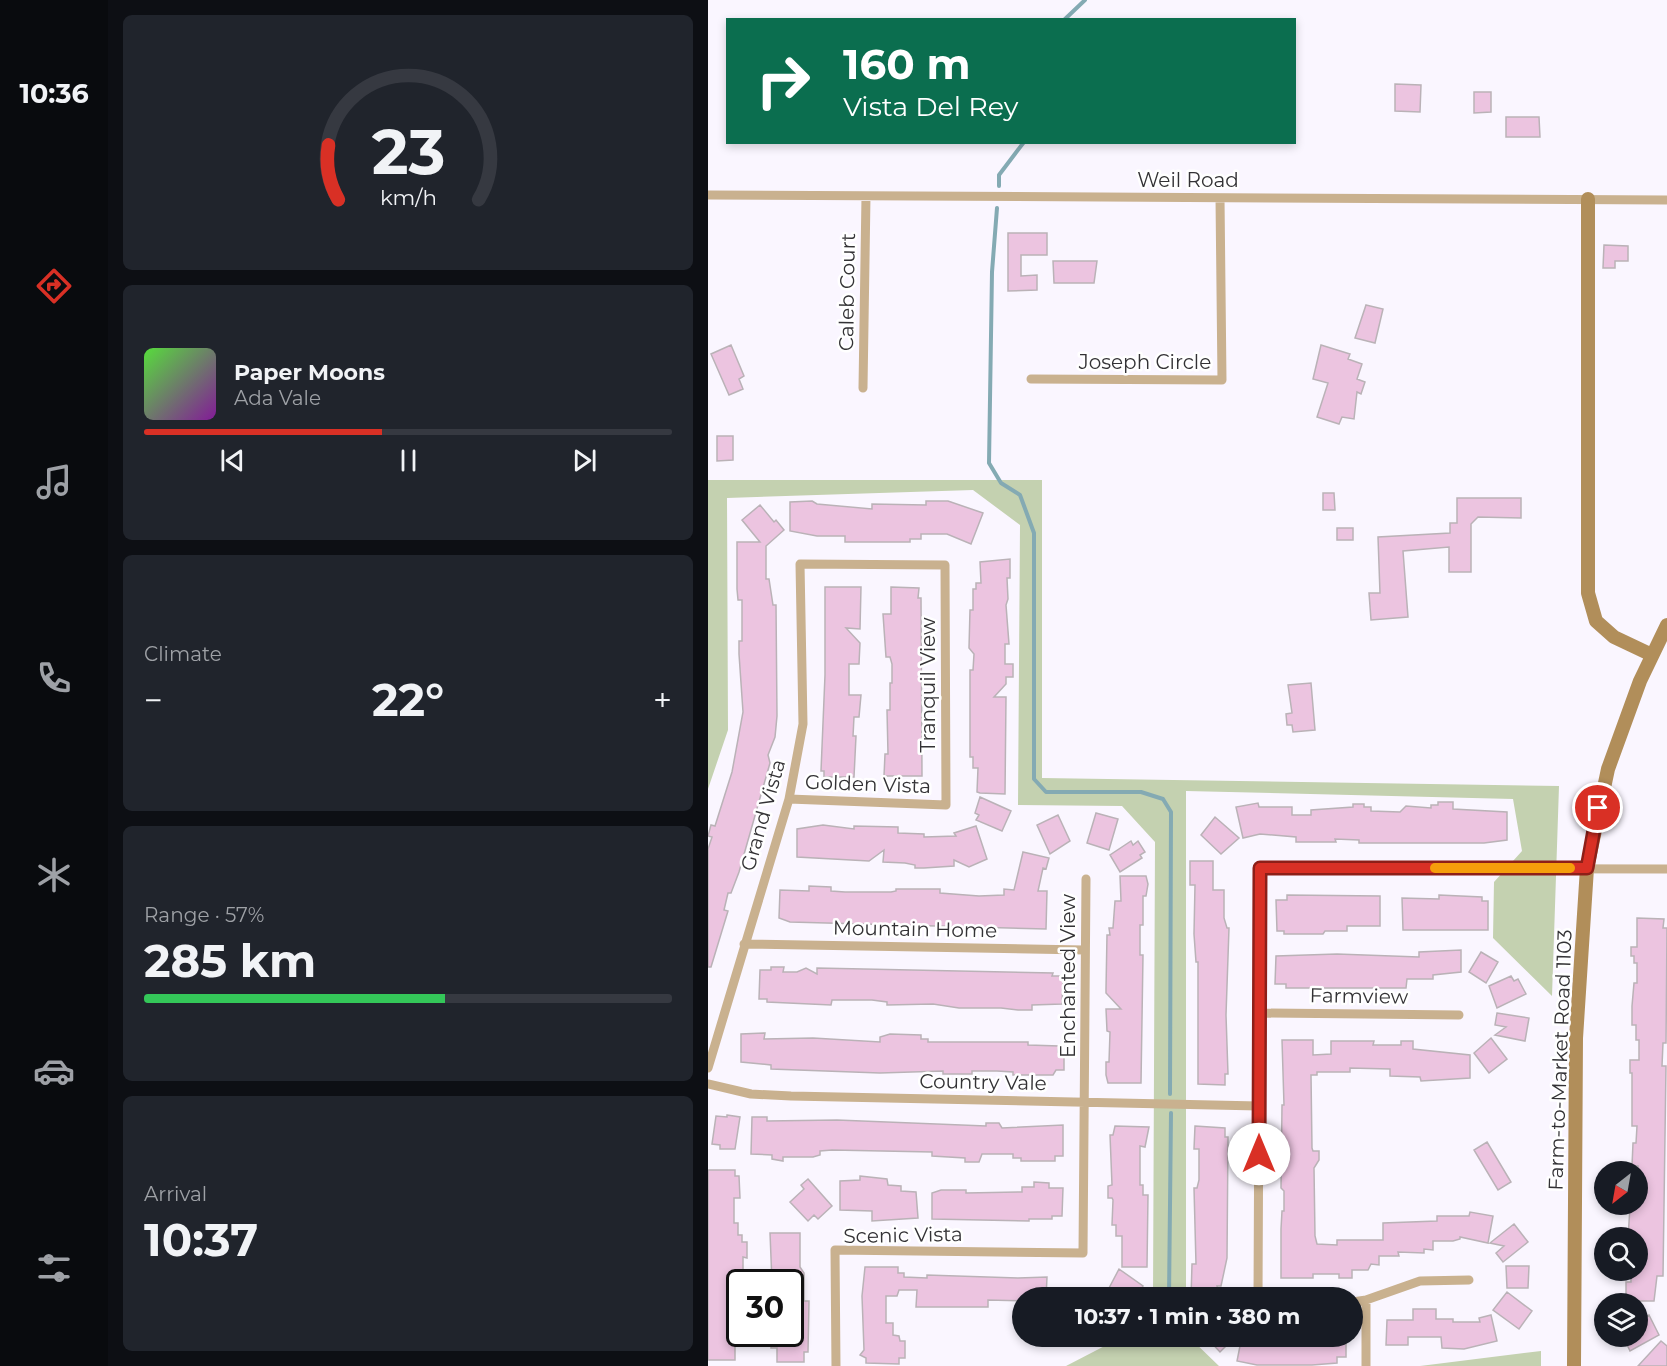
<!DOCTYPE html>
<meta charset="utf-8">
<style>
:root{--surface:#171b24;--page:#20242c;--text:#f1f3f6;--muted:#9ea1a6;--line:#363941;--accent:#d93025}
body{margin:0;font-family:Montserrat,sans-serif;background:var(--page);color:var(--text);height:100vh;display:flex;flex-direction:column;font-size:22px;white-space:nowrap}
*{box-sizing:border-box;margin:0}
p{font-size:20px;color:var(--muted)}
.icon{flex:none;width:33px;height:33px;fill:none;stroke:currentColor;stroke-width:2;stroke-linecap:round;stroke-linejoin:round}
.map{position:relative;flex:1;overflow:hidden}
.drawer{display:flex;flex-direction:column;gap:15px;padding:15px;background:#0d0f14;width:600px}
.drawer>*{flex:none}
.hud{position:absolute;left:18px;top:18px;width:570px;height:126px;border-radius:0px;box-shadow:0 3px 9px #0003;background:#0b6e4f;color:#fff;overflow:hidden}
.needle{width:39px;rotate:211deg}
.tools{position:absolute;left:886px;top:1161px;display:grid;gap:12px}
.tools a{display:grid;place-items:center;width:54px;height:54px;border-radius:50%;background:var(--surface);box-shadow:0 3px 9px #0003;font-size:30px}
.speed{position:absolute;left:18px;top:1269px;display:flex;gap:12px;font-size:30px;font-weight:700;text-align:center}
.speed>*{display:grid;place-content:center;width:78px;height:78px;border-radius:50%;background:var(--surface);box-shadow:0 3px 9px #0003;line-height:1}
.speed .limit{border:3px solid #111;border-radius:9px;background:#fff;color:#111}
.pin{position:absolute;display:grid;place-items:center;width:51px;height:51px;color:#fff;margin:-26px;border:3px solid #fff;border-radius:50%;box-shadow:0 2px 6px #0007}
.me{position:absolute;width:66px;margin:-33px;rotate:0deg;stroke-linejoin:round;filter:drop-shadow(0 0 4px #0008)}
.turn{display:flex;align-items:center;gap:21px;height:126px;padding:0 18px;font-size:27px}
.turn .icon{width:78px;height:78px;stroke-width:2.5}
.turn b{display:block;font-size:42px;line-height:51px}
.big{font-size:45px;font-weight:700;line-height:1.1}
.drawer .widget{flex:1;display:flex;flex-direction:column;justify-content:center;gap:9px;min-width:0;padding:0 21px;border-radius:9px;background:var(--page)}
.drawer .dial{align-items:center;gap:0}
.dial svg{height:156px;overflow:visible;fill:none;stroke:var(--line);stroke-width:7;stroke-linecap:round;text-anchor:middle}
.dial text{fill:var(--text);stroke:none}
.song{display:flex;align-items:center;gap:18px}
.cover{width:72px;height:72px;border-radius:9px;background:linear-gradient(135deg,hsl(110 70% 55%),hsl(290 70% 35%))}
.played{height:6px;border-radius:3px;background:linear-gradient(90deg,var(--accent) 45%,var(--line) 45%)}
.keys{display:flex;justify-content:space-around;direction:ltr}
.heat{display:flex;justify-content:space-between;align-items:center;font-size:33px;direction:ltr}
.charge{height:9px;border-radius:4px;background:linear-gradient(90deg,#34c759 57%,var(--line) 0)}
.trip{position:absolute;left:304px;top:1287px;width:351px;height:60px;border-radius:30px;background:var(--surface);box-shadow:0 3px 9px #0003;font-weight:700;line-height:60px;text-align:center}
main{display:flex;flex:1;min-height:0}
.tabs{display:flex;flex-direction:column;width:108px;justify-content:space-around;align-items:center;background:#090b0e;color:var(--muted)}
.tabs .icon{width:42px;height:42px}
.tabs .selected{color:var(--accent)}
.tabs b{font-size:27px;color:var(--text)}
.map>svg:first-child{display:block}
</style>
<main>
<nav class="tabs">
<b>10:36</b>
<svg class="icon selected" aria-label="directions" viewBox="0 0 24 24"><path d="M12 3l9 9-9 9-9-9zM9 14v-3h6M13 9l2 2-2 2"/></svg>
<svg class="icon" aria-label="music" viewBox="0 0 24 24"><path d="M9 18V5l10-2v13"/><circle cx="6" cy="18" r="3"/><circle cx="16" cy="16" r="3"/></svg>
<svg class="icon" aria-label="phone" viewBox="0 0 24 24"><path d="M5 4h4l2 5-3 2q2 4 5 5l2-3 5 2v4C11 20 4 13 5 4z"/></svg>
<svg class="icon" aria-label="climate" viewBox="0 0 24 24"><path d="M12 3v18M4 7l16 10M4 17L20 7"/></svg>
<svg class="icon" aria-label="car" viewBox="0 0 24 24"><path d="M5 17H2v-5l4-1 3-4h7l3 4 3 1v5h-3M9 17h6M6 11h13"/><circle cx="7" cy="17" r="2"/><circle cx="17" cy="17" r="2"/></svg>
<svg class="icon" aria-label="filters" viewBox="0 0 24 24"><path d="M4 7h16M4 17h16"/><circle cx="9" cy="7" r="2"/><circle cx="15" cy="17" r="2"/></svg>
</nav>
<section class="drawer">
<div class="widget dial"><svg viewBox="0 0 100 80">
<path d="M14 69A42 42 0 1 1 86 69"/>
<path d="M14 69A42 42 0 0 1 9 41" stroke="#d93025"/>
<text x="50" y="56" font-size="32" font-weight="700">23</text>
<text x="50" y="72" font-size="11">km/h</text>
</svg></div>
<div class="widget">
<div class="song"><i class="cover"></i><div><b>Paper Moons</b><p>Ada Vale</p></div></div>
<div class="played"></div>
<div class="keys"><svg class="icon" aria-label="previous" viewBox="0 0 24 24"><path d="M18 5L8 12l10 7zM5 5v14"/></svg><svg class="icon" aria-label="pause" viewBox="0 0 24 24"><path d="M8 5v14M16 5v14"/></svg><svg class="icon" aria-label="next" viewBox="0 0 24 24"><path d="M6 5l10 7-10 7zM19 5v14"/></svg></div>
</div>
<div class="widget"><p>Climate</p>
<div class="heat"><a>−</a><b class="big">22°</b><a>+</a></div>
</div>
<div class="widget"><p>Range · 57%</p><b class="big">285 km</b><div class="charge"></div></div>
<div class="widget"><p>Arrival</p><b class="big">10:37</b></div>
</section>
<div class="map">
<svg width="959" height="1366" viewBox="0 0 959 1366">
<rect width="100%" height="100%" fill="#faf6ff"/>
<path fill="#c4d1b0" d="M0 480H334V778L851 786 844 996 785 938 786 882 814 851 805 799 478 791V1297H445L447 842 414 806 310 805 312 525 265 490 19 498 20 730 0 789Z
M414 1337H481L511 1366H358Z
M833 1351V1366H712Z"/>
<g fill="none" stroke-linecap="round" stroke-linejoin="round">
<path stroke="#84aab3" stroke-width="4" d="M356 20 377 0
M291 186V175L316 142
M289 208 284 272 281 463 293 483 312 495 326 533V779L338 792H433L455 799 463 812 462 1094
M461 1298 463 1113"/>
</g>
<path fill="#ecc4e0" stroke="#bab2b7" stroke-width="1.5" d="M687 84 713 85 712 112 687 111Z
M766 92H783V112L766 113Z
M798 117H831L832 137H798Z
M300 233H339V255H313V276L329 275V290L300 291Z
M896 245 920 246V261H907V268H895Z
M345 261H389L386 283H346Z
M658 305 675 309 667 343 647 338Z
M23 345 36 376 31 379 35 389 21 395 3 354Z
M613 345 642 354 640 359 654 364 649 379 657 382 653 394 649 392 646 419 634 417 631 424 609 417 620 383 605 379Z
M9 436H25V460L9 461Z
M615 493H626L627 510H615Z
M749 498H813V518L770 517 763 524V572H741V547L695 551 700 617 663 620 661 593H672L670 537 742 533V523H749Z
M104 501 109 504 164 509V504L218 505V501H240L275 513 263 544 239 534H213V539H202V542H137V536H109L82 531V502Z
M52 505 66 522 68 520 76 530 58 546V579H61L65 605H68L69 716 67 737 60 755 62 763 31 872 23 893H20L16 910 20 911 3 967H0V849L4 837 0 836 3 825 7 826 24 772 35 712 31 654V641H34V600H30L29 589V542H52L34 520Z
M629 528H645V540H629Z
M302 559V578H299L300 599 298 605 301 644H297V664H305V677H298V684L286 697H298L297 794 272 793 269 792 270 768H265V757H262V670H265L266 654 261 648 262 610H265V589H268V583H273L272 562Z
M117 587H153L152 629 138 628 152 643 151 664H141V695H153L151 717H146L145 736H148L146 777H116V771H113L117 675Z
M183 587 211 588 210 598H213L214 776H176L177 754H180L179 710H182V683H184V664L182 657H178L175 614H183Z
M603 683 607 730 585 732 584 725H579L578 714 584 713 580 685Z
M272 797 303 811 294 831 268 820 271 815 267 813Z
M730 802H745V809L799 812V840L776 843H651V840L627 839 628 842H588V837L552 834 535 838 528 807 550 803 551 807H584V815H603V810L645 807V804H656V807H663V811L692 812 698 806 723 808V805H730Z
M388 813 410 819 401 850 379 843Z
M350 815 362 841 342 854 329 825Z
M507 817 531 838 513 854 493 835Z
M115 825 146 829V826L190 827V833L216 834V837L248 836 246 833 268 826 279 859 261 867 246 860V866L216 868H207V865L197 863 175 862 176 850 161 861 89 857V829Z
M423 841 425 845 430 841 437 852 432 855 434 858 412 872 402 855Z
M315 852 341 858 338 869 335 868 330 891H339L338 929 82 922 71 918 72 890 101 891V886L123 887V891L137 892H183L188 891V889H232V893L271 896 296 895V889L306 890Z
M482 861H505V890H516V918L519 928H521L518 1015 520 1074H517V1085L490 1084V962H488L486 934 487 885H482Z
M412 876H438L440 884 438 896H435V925H432V955H435L433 1083H400L398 1075V1062H401L402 1032 399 1031 398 1009H413L398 993V989L399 935H402L401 928H405L407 901H413Z
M579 895 672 896V926H639V931H617L615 934H576V931H569L568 900H579Z
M731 895 774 897V901H780V930H695L694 898 731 899Z
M929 918 956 919 955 928H959L958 1043H955L954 1066H958L955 1276H949L946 1301H918V1282H923V1270H930V1238H920L922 1207 930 1204V1166H924L925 1143H928L929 1126H924V1073H922V1060H931V1040H928V1025H924V1006L926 983H929V963H926V956H923V947H929Z
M753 950V972L725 975V979H699L698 988H578V984H567L568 956 629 954 711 957V952Z
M773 952 790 962 778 983 761 972Z
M63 967H76L75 972H89L98 968 109 974V968L345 973 344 976H354L355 979 354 1004 324 1005V1010H310L293 1008H251L225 1004 179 1005V1002L164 1000H124L123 1005 59 1002V999H51L52 970H63Z
M803 976 806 981 810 979 818 994 789 1008 781 986Z
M789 1013 821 1018 817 1041 787 1035 798 1027 787 1025Z
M57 1033 56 1039 105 1038 172 1042V1037L182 1034 213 1035V1039H220V1042H320V1045L351 1046 350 1052 356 1055V1070H348L345 1075H305V1072L289 1071H264V1074H235V1071L172 1073 63 1069V1065L33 1062V1034Z
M783 1038 799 1059 781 1073 766 1053Z
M574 1040H605V1055L623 1054V1041H666L665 1045H693V1041H705V1049L762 1055V1078L713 1081 712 1077 682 1076V1069L642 1068V1072H609V1075H603L604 1148 605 1151H611V1160L606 1168 607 1236 609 1244 629 1245V1240H675V1223L729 1221V1216H761L762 1212 785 1216 780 1243 752 1237V1239L745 1241H725V1250L716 1249V1253L690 1252 691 1256H671V1265L663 1264 660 1270H644V1278H631V1274H605V1278H573V1229L574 1211H576V1191L573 1188 574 1105H576Z
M19 1115 32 1117 27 1149H12V1145L4 1144 8 1116 19 1117Z
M44 1117H59V1121L129 1120 278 1126V1123H291L294 1128 355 1125V1156H347V1161H313V1158H305V1154H274L271 1162H257V1158L224 1156V1152L124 1150 112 1151V1155L105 1157H75V1161L64 1159V1155L43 1154Z
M407 1126 441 1127 437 1147 432 1146V1185H435V1195H440L439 1267H414V1236H408V1225H404L405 1200 404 1198H400V1186L404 1185 402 1135H405Z
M487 1126 517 1128V1137H520L519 1258 513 1286H509L512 1298H483L484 1264H488L486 1188H489L491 1180V1149H486Z
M779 1142 803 1182 790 1190 766 1150Z
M0 1170H27V1176H31L32 1198H26V1223H30V1235H34V1242H39V1258L35 1257V1282L32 1281V1289L27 1296V1360H0Z
M152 1176 179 1179 180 1185 193 1186V1191L208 1192 210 1218 164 1221V1211L132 1210V1181L152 1180Z
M100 1179 124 1206 110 1219 106 1215 100 1221 82 1202 96 1189 93 1185Z
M326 1182 341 1183V1188H355L354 1216H344V1219H321V1221L224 1219V1193L233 1190H258V1193L314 1192V1187H326Z
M806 1224 820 1242 795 1262 788 1253 796 1246 782 1243Z
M62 1233H92V1267L96 1273V1301H101L100 1352H96V1362H69V1348H63L64 1334H82V1282H64Z
M798 1266H821L820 1288H799Z
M157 1267H190V1273H196V1277L219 1278V1275L310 1278 339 1277 338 1298H315V1301L280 1300V1307H208L209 1290H191L189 1296H178V1323H185V1335L191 1336 192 1341H197V1358H191V1364L158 1363V1358L152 1355 156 1350 154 1296Z
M411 1269 435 1286 428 1298H412L400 1290Z
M799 1292 824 1311 811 1329 785 1310Z
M705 1309H728V1319H745V1322H772L771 1318 783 1315 789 1341 756 1349 734 1348 733 1337H700V1345H678L679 1320H705Z
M941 1315 951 1335 922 1351 915 1336H930V1321Z
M497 1336H528L512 1352Z
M534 1336 561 1342V1337L572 1336H638V1357H629V1363L604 1365H549L529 1361Z
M953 1341 959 1346V1366H930Z"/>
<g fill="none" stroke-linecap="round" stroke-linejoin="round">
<path stroke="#c9b18f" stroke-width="9" d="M0 195 959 200
M323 379 514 380 512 198
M155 388 158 196
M36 944 376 950
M551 1013 751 1015
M0 1068 81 799 95 724 92 564 237 565 238 805 81 799
M0 1084 43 1094 83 1096 551 1106
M550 1298 552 868 959 869
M645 1302 658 1300 712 1281 761 1280
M128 1366 127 1250 375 1253 378 879
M658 1366V1300"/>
<path stroke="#b18e5a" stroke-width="14" d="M880 199V593L888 621 906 637 944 655
M866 1366 868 1038 879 868 900 769 932 681 959 625"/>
</g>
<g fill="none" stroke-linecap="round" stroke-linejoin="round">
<g stroke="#8d1f18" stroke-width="15">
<path id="route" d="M551 1154 552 868H879L890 808"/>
</g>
<use href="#route" stroke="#d93025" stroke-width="10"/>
<path stroke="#f59e0b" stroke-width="10" d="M727 868H862"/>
</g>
<g text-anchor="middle" stroke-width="5" stroke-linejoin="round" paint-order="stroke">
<g font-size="20" fill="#333235" stroke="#fff">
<text x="480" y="187">Weil Road</text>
<text transform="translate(139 292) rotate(-89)" y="7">Caleb Court</text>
<text x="437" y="369">Joseph Circle</text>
<text transform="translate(220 685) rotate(-90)" y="7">Tranquil View</text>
<text transform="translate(160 784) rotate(2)" y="7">Golden Vista</text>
<text transform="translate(55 815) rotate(-74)" y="7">Grand Vista</text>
<text transform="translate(207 929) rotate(1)" y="7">Mountain Home</text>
<text transform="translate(360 976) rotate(-90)" y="7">Enchanted View</text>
<text transform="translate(651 996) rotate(1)" y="7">Farmview</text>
<text transform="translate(852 1060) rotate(-88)" y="7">Farm-to-Market Road 1103</text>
<text transform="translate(275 1082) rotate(1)" y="7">Country Vale</text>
<text transform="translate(195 1235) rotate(-1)" y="7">Scenic Vista</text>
</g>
</g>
</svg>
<div class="tools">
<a><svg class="needle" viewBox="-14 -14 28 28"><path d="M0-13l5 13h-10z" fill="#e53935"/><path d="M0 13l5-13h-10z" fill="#9ea1a6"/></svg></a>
<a><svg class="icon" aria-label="search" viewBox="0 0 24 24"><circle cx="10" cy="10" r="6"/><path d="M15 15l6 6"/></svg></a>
<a><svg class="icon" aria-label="layers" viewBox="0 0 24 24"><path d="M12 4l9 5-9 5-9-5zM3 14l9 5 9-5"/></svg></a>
</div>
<div class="speed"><div class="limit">30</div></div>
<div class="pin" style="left:890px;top:808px;background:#d93025"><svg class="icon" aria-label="arrive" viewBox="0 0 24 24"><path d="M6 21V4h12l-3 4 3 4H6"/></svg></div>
<svg class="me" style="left:551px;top:1154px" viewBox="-20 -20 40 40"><circle r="19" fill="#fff"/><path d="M0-13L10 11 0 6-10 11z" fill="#d93025"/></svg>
<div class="trip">10:37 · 1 min · 380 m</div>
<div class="hud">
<div class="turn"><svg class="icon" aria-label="right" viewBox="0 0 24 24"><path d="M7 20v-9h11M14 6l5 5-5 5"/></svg><div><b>160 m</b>Vista Del Rey</div></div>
</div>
</div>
</main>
